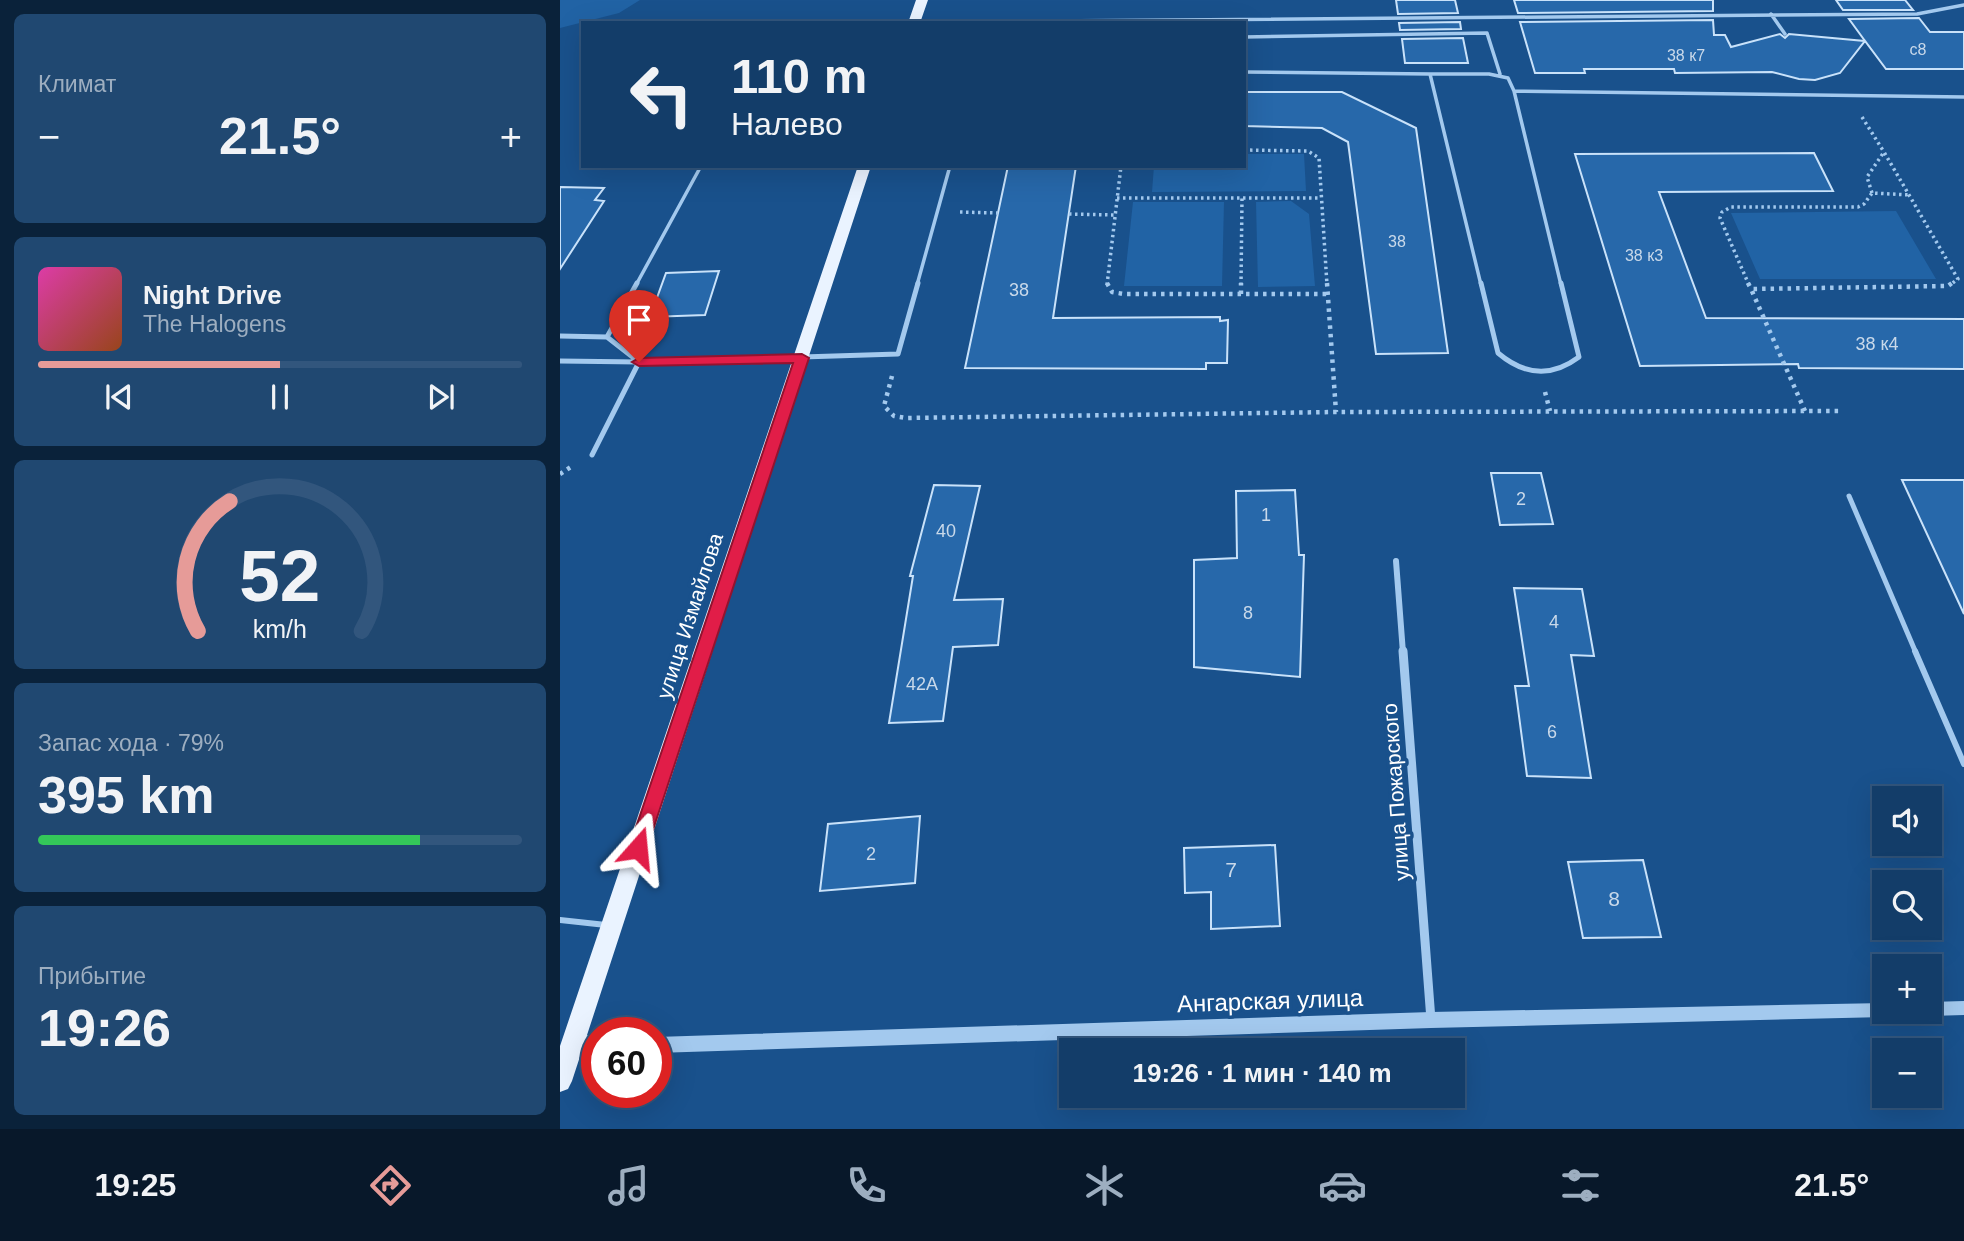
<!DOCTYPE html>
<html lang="ru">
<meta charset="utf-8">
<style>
:root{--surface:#133d69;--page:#204871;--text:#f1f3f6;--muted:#9daec0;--line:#32567d;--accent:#e69b98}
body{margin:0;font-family:Helvetica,sans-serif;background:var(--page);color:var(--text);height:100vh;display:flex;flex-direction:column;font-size:26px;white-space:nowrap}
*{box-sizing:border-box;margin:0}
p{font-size:23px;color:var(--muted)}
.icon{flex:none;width:38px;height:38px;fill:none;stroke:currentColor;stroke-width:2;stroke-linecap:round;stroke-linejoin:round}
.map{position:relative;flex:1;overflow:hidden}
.drawer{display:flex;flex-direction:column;gap:14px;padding:14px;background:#0a223a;width:560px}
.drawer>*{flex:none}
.banner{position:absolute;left:21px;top:21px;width:665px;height:147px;border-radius:0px;box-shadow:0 7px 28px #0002,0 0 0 2px var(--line);background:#133d69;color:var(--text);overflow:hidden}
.controls{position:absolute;left:1312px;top:786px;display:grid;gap:14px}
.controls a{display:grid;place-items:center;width:70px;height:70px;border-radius:0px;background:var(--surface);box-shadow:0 7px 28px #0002,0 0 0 2px var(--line);font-size:35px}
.speed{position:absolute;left:21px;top:1017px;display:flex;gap:14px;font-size:35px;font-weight:700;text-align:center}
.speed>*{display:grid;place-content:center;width:91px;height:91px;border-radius:50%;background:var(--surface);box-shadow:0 7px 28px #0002,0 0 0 2px var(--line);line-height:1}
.speed .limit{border:10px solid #d22;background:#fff;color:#111}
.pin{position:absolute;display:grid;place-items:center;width:60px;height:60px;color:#fff;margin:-72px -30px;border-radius:50% 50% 50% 0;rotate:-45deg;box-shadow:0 0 7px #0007}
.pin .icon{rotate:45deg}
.me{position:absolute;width:77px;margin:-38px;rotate:18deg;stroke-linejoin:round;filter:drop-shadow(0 0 5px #0008)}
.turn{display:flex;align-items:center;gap:24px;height:147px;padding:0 35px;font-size:32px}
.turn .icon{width:91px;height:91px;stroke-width:2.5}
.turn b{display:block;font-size:49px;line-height:60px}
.big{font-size:52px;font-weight:600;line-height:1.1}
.drawer .widget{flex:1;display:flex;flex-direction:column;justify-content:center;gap:10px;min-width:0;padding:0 24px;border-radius:10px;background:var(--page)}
.drawer .dial{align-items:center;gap:0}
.dial svg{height:182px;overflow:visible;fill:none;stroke:var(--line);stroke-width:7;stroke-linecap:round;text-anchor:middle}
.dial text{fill:var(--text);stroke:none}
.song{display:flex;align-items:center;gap:21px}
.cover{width:84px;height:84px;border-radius:10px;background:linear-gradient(135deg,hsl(320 70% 55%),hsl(20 70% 35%))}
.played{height:7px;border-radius:4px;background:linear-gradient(90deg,var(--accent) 50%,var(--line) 50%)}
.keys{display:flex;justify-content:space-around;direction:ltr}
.heat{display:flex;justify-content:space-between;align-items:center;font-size:38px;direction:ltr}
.charge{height:10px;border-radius:5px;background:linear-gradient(90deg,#34c759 79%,var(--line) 0)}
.trip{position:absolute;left:499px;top:1038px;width:406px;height:70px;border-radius:0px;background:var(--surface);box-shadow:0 7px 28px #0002,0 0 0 2px var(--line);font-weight:600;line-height:70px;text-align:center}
.tabs{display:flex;height:112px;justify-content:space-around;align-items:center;background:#08182a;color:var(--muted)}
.tabs .icon{width:49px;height:49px}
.tabs .selected{color:var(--accent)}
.tabs b{font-size:32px;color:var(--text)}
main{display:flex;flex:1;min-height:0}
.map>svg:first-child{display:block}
</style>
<main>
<section class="drawer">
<div class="widget"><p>Климат</p>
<div class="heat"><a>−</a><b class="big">21.5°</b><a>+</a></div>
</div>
<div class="widget">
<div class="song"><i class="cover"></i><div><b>Night Drive</b><p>The Halogens</p></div></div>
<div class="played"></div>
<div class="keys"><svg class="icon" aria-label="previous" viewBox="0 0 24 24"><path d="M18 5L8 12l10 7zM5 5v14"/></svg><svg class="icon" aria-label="pause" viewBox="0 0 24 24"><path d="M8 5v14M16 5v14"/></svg><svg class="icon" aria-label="next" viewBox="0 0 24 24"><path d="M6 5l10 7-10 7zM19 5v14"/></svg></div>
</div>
<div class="widget dial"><svg viewBox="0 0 100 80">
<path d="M14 69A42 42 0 1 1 86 69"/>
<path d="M14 69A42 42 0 0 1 28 12" stroke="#e69b98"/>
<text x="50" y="56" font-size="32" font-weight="700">52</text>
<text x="50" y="72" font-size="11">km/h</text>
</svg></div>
<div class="widget"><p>Запас хода · 79%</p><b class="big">395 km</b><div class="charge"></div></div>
<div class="widget"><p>Прибытие</p><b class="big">19:26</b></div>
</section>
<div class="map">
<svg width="1404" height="1129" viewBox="0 0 1404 1129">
<rect width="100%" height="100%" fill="#19518c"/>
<path fill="#2163a5" d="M0 0H80L59 13 0 28Z
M684 154H744L746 191 592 192 594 166H684Z
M731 201 749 214 755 286 698 287 696 202Z
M573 202H664L662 286H564Z
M1336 211 1376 279H1200L1171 213Z"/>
<path fill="#2768aa" stroke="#c9e2fa" stroke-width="2" d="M836 0H895L898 13 838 14Z
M954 0H1153V11L958 13Z
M1276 0H1345L1353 10H1283Z
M1359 18 1370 32H1404V69H1326L1305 41 1280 73 1255 80 1239 79 1212 72 1115 73 1114 69H1024L1025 73H975L960 22 1153 20 1154 35H1165L1171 47 1220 34 1225 38 1229 34 1305 41 1289 19Z
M900 22 901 29 840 30 839 23Z
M903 38 908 63H845L842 39Z
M684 92H782L856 128 888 353 816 354 788 142 762 128 684 126Z
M1254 153 1273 191 1099 192 1146 318 1404 319V369L1239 368 1238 364 1080 366 1015 154Z
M448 166H516L493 318 660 317V321L668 320 667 363H646V369L405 368Z
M0 187 44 188 35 200 44 201 0 269Z
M159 271 145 315 90 317 106 273Z
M931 473H981L993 524 940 525Z
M1342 480H1404V614Z
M374 485 420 486 394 600 443 599 438 645 393 647 383 721 329 723 353 576H350Z
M735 490 739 555H744L740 677 634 667V560L677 558 676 491Z
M954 588 1022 589 1034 656 1011 655 1031 778 967 776 955 686H969Z
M360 816 355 883 260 891 268 824Z
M715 845 720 926 651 929V892L625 893 624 848Z
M1083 860 1101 937 1023 938 1008 862Z"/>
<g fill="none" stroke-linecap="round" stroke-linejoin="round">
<path stroke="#a3c9ee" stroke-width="3.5" stroke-dasharray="2.5 3.5" stroke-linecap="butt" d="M1302 117 1324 152
M684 150 748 151 759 158 767 285
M1312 193 1307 177 1324 152 1398 279 1390 285
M557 198H761
M400 212 438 213
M509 214 555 215
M547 285 561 166
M681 285 682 198
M1189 285 1160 218 1162 212 1171 207H1298L1304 204 1312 193 1351 195"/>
<path stroke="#a3c9ee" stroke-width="4.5" stroke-dasharray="3.5 5" stroke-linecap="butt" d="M547 283 552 292 564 294H769
M767 283 776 412
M1188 283 1191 289
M681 294V283
M332 376 324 406 334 416 346 418 776 412 1280 411
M985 392 990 411
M1245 411 1191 289 1388 286 1392 283
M0 474 14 465"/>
<path stroke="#a3c9ee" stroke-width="3.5" d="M1211 14 1225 34
M355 22 1357 14 1404 5
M684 37 927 33 940 74
M684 72 870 74
M870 74H929L948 78 954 91 1001 285
M870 74 921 285
M954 91 1404 97
M76 285 141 166
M357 285 390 166"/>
<path stroke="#a3c9ee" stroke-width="5" d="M921 283 938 353C964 375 991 378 1019 357L1001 283
M0 336 47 337 79 362 32 455
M47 337 77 283
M0 361 79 362 338 354 358 283
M1289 496 1356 653"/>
<path stroke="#a3c9ee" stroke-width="6" d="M1355 651 1404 764
M0 920 46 925"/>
<path stroke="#a3c9ee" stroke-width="6" d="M836 561 843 653"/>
<path stroke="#a3c9ee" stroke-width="9" d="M843 651 871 1020"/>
<path fill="#a3c9ee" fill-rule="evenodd" d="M1404 1001V1015L1370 1016 1364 1014 1363 1012H1370V1002Z
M1325 1003V1012H1332L1331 1015 1325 1017 871 1028 96 1053V1037L871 1012Z
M14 1034 37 1036V1052L8 1047 6 1042 8 1037Z"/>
<path fill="#eaf3ff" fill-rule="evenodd" d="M356 0H368L360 23H348Z
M298 166H311L12 1081 8 1089 0 1092V1046Z"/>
</g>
<path fill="#e11d48" stroke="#92132f" stroke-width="2" d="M242 354 249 358 87 848 85 854 78 856 71 854 69 848 233 363 79 366 72 362 79 358Z"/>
<g text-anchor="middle" stroke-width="7" stroke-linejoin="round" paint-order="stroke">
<g font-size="16" fill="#c9d9ea">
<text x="1358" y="55">с8</text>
<text x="1126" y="61">38 к7</text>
<text x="837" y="247">38</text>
<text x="1084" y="261">38 к3</text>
</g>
<g font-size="18" fill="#c9d9ea">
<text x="459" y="296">38</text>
<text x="1317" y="350">38 к4</text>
<text x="961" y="505">2</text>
<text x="706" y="521">1</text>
<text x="386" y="537">40</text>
<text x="688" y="619">8</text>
<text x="994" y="628">4</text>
<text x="362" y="690">42А</text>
<text x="992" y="738">6</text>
<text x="311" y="860">2</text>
</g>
<g font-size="21" fill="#fff" stroke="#19518c">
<text transform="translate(130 616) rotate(-72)" y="7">улица Измайлова</text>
<text transform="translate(836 792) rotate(-94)" y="7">улица Пожарского</text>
</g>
<g font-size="21" fill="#c9d9ea">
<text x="671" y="877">7</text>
<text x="1054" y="906">8</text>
</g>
<g font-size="24" fill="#fff" stroke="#19518c">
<text transform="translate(710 1001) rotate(-2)" y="8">Ангарская улица</text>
</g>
</g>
</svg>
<div class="controls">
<a><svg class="icon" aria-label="sound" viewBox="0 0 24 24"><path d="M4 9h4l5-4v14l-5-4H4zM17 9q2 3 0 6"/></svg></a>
<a><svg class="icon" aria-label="search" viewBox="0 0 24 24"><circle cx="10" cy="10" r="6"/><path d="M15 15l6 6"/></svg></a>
<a>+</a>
<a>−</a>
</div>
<div class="speed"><div class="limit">60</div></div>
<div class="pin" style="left:79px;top:362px;background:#d93025"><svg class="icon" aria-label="arrive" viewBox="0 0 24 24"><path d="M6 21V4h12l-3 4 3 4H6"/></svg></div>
<svg class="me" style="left:78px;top:848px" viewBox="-20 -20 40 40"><path d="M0-17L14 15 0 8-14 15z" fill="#e11d48" stroke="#fff" stroke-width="4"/></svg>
<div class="trip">19:26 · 1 мин · 140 m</div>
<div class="banner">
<div class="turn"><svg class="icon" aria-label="left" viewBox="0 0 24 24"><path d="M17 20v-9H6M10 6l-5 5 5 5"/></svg><div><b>110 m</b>Налево</div></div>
</div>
</div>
</main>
<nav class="tabs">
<b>19:25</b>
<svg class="icon selected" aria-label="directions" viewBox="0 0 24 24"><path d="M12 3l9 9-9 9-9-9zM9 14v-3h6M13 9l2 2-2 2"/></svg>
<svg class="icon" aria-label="music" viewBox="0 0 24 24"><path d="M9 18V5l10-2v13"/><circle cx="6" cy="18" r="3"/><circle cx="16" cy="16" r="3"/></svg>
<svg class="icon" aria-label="phone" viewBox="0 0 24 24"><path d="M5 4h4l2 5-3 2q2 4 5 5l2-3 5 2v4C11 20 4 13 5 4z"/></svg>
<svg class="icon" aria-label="climate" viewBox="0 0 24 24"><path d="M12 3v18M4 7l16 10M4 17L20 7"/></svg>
<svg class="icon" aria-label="car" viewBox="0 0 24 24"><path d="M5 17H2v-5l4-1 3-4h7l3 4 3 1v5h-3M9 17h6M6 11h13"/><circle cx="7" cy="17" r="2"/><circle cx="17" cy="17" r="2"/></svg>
<svg class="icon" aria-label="filters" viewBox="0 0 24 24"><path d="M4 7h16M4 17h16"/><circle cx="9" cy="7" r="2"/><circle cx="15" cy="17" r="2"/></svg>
<b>21.5°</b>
</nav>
